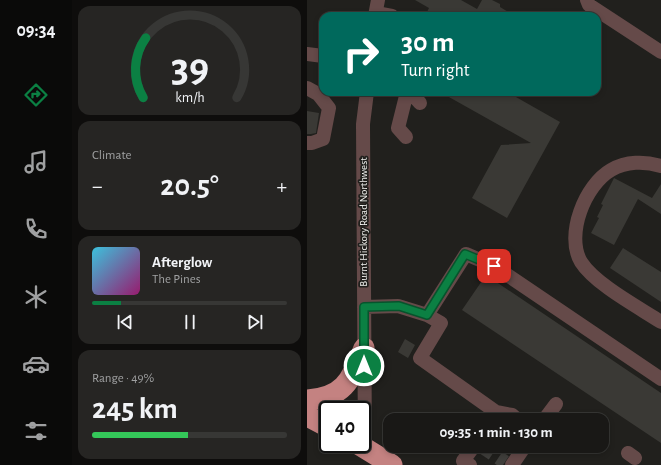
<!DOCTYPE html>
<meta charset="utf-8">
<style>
:root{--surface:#191816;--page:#262523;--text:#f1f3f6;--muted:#9fa0a1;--line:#373735;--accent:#0b8043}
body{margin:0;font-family:"Alegreya Sans",sans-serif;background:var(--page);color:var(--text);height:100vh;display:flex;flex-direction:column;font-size:15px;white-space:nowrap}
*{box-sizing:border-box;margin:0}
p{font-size:13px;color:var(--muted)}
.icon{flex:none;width:22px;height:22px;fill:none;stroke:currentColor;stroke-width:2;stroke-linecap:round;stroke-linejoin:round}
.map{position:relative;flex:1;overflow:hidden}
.details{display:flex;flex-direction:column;gap:6px;padding:6px;background:#0e0d0c;width:235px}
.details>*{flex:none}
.guide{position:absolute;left:12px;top:12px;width:282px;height:84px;border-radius:12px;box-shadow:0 2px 6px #0003,0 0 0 1px var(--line);background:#00695c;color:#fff;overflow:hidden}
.speed{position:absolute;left:12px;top:401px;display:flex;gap:8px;font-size:20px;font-weight:700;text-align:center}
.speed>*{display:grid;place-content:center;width:52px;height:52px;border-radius:50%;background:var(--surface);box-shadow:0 2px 6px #0003,0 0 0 1px var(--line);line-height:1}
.speed .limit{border:2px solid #111;border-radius:6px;background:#fff;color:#111}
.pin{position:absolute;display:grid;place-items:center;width:34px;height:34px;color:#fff;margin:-17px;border-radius:8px;box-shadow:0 2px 6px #0006}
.me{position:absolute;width:44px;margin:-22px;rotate:0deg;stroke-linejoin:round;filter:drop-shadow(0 0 3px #0008)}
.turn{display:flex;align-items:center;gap:14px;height:84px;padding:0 16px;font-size:18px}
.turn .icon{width:52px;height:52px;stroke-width:2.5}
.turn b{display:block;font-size:28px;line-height:34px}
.big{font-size:30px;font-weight:700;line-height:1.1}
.details .tile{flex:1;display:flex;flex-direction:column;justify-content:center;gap:6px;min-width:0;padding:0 14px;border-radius:12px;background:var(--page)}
.details .dial{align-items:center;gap:0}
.dial svg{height:104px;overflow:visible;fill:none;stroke:var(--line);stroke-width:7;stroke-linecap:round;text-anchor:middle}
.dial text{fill:var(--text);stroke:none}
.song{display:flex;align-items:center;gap:12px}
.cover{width:48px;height:48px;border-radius:6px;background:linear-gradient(135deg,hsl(190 70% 55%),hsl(320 70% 35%))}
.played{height:4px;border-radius:2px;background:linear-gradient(90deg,var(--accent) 15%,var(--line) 15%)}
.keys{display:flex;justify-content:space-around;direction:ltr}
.heat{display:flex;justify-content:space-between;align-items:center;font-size:22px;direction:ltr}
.charge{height:6px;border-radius:3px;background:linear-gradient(90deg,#34c759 49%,var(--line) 0)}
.trip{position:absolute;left:76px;top:413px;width:226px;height:40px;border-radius:12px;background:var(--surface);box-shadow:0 2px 6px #0003,0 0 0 1px var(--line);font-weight:700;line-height:40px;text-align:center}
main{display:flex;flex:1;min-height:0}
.tabs{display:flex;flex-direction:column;width:72px;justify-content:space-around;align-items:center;background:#0a0a09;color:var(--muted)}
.tabs .icon{width:28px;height:28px}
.tabs .on{color:var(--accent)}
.tabs b{font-size:18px;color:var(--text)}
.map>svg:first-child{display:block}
</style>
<main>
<nav class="tabs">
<b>09:34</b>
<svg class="icon on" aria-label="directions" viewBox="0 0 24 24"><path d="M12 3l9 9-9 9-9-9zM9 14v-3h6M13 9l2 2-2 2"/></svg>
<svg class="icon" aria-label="music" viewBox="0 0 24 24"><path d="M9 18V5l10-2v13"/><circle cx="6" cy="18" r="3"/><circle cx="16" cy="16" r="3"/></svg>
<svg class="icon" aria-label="phone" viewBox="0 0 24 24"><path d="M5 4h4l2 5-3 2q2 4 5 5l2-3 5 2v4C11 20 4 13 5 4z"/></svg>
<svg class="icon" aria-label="climate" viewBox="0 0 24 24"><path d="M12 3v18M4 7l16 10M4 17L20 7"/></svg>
<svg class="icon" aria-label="car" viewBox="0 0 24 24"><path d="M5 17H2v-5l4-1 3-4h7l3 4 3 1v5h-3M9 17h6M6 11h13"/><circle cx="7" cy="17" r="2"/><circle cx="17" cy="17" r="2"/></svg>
<svg class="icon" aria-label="filters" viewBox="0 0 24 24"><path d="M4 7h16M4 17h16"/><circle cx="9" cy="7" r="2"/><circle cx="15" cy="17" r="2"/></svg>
</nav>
<section class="details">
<div class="tile dial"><svg viewBox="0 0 100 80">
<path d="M14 69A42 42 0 1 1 86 69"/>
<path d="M14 69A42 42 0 0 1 16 23" stroke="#0b8043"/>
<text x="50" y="56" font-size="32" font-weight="700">39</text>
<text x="50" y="72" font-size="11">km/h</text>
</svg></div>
<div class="tile"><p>Climate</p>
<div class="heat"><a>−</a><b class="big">20.5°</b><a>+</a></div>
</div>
<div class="tile">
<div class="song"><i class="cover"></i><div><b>Afterglow</b><p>The Pines</p></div></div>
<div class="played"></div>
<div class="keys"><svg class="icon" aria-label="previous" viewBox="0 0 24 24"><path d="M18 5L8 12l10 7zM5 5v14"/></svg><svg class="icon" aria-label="pause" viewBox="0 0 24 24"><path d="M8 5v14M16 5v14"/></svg><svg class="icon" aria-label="next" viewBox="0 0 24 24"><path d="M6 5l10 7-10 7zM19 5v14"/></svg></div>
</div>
<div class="tile"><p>Range · 49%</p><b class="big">245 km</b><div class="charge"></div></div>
</section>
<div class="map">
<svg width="354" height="465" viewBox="0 0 354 465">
<rect width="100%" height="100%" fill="#21201d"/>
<path fill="#3a3935" d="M108 0H154L170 9 175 0H185L193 4V7L208 16H118L122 8Z
M133 92H200L253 122 200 218 165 198 194 145 224 143Z
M0 111 12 113 9 133 4 134H0Z
M307 178 345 198 354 184V214L331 199 307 245 284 233 292 218 290 217 296 205 294 204Z
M316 248 354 272V302L303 268Z
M179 275 354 393V443L155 310Z
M98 339 108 345 101 358 91 352Z"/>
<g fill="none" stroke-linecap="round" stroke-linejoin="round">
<path stroke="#403f3c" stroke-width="14" stroke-dasharray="14 7" stroke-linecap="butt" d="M174 446 198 462"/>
<path stroke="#654a49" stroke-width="14" d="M280 0 282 5 354 52
M69 13 85 16
M68 16 71 0
M0 54 16 56
M0 88 11 94 22 108 16 139 5 143H0
M103 92 113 103
M99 137 91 128 100 92
M354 166C338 161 319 161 304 170 278 185 258 235 274 262 288 284 331 307 354 322
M57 307 91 306 120 315 134 323 113 358 189 412 205 415 211 420
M120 315 159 254 187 266 354 379
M237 420 249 404
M58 447 56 124 60 92
M321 453 328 458
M163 465 156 461 167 446
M205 465 218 446"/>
<path stroke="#c48281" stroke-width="21" d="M0 400C38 398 44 379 57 348
M0 416 21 427
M51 444 85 465"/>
</g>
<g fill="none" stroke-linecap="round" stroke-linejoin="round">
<g stroke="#07532c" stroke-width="10">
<path id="route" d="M57 366V307L92 306 120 315 158 254 187 266"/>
</g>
<use href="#route" stroke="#0b8043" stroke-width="7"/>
</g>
<g text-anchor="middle" stroke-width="3.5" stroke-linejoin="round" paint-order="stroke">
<g font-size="11" fill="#efefec" stroke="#21201d">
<text transform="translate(56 222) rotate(-90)" y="4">Burnt Hickory Road Northwest</text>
</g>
</g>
</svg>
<div class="speed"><div class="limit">40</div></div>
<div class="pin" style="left:187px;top:266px;background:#d93025"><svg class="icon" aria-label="arrive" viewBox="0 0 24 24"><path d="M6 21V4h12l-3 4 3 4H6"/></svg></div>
<svg class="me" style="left:57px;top:366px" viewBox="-20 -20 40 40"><circle r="17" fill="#0b8043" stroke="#fff" stroke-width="3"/><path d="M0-11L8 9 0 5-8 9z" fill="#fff"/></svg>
<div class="trip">09:35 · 1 min · 130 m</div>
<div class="guide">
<div class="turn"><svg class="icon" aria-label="right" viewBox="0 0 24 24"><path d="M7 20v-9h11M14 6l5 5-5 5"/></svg><div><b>30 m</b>Turn right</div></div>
</div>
</div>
</main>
